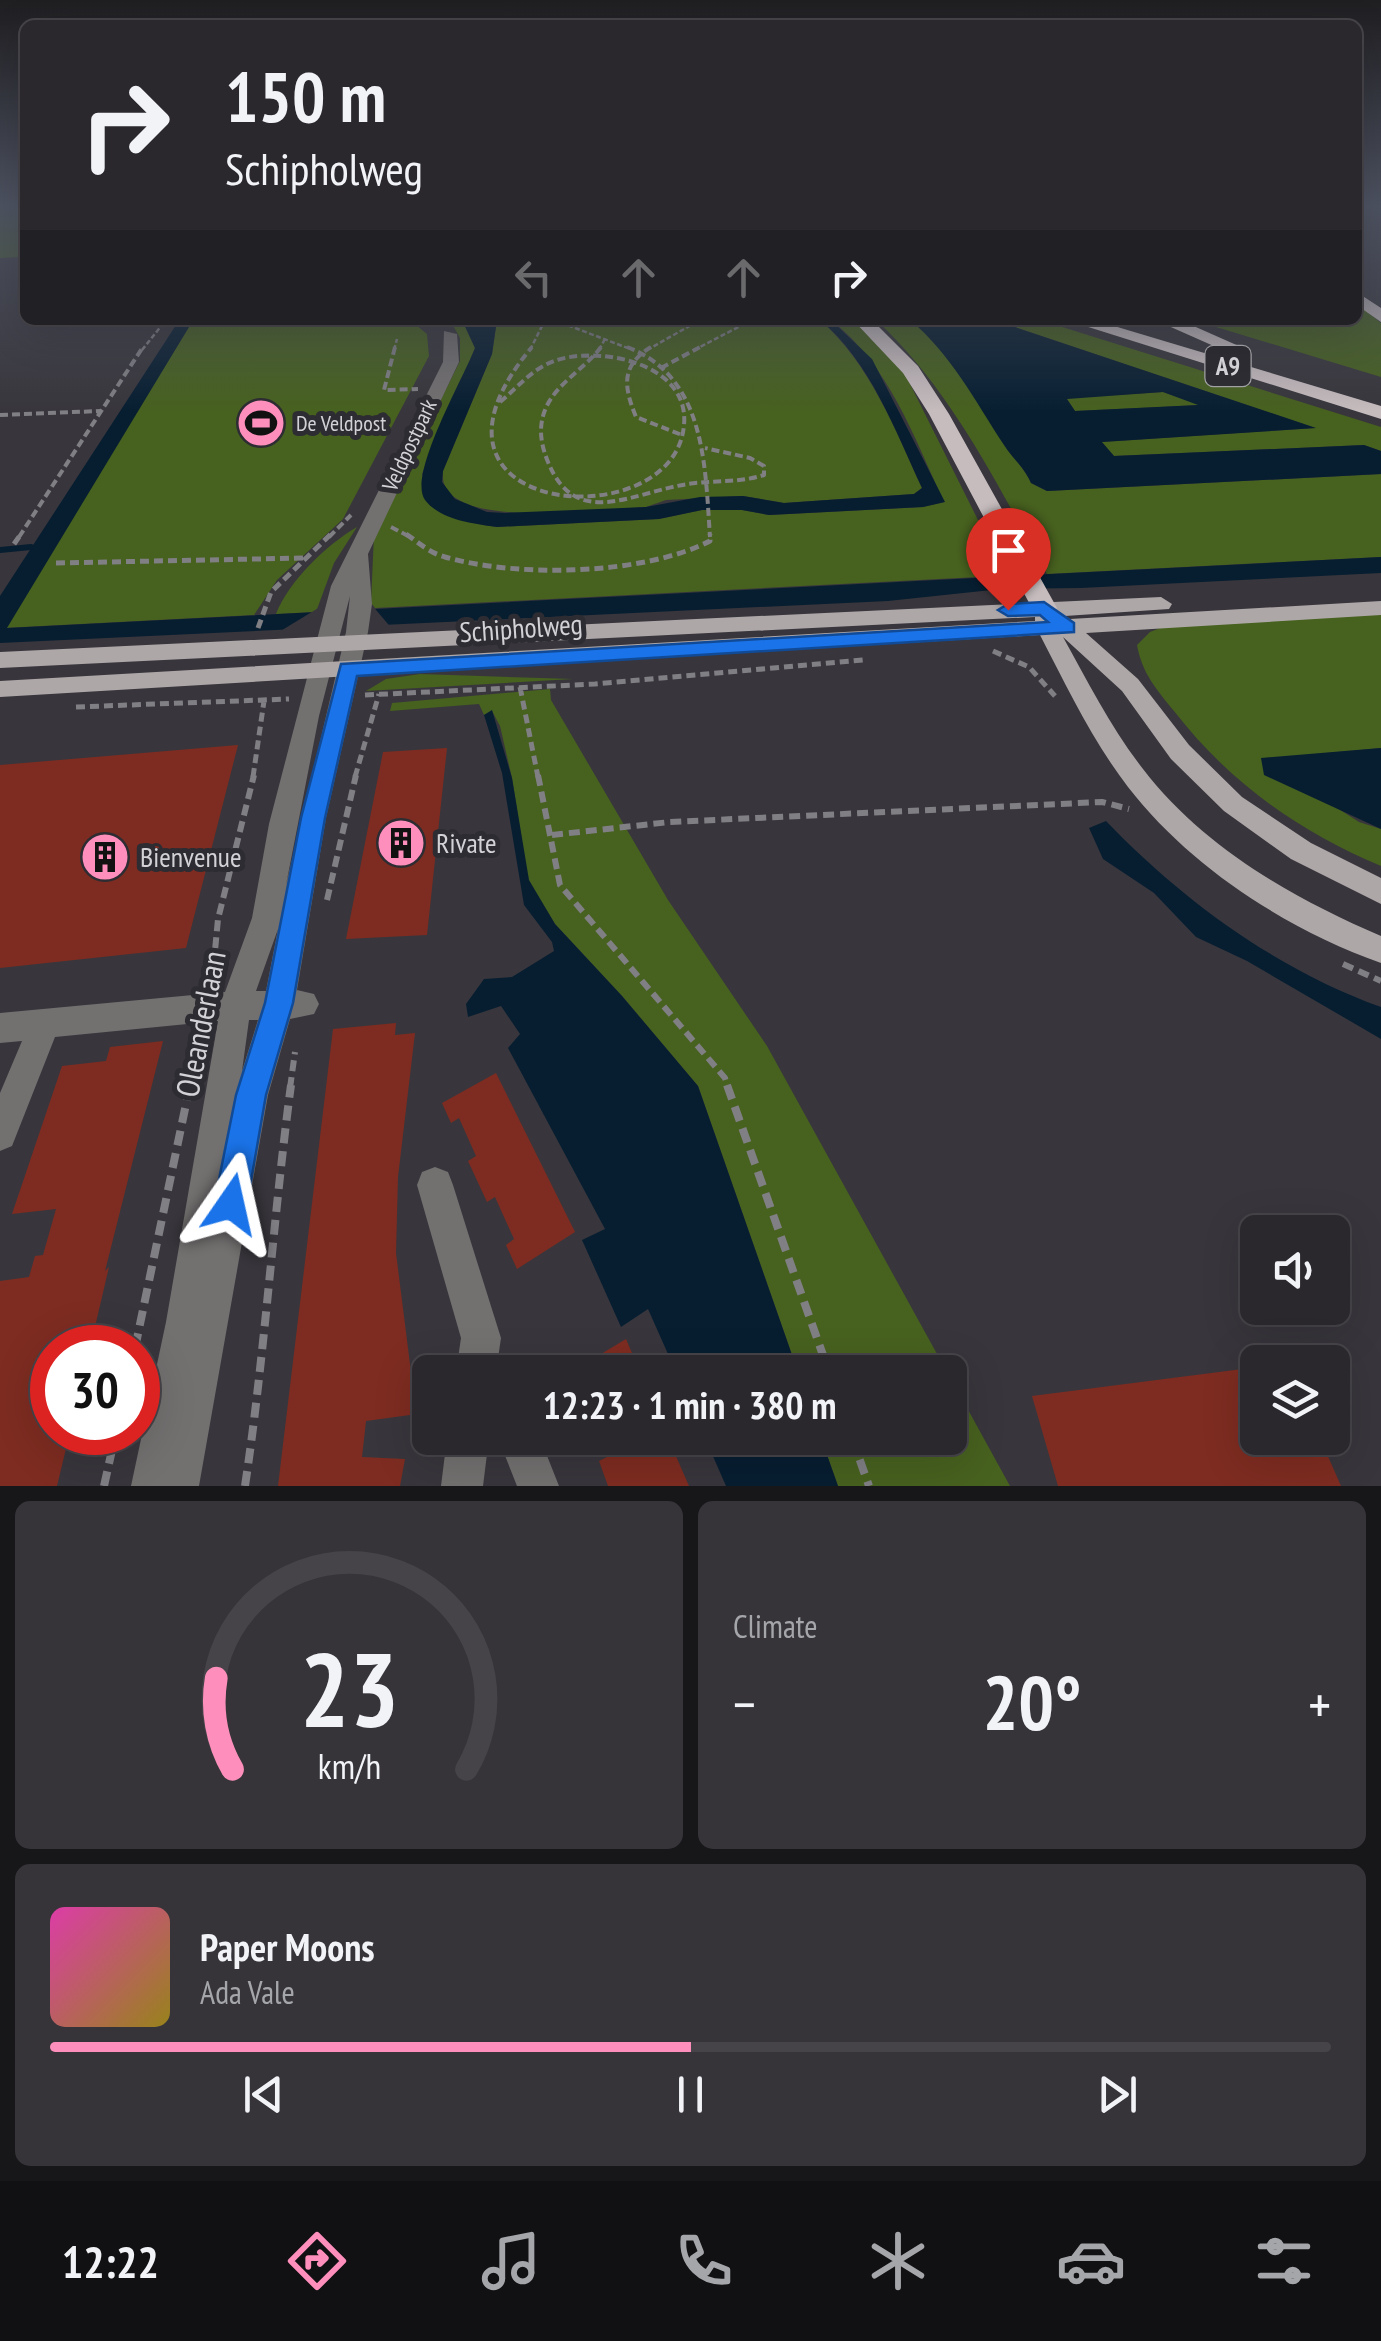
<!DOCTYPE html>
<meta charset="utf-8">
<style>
:root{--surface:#2a282d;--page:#363439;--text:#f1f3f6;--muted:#a5a6aa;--line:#464449;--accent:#fe8ebb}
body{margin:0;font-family:"PT Sans Narrow",sans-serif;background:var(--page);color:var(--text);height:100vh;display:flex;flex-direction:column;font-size:38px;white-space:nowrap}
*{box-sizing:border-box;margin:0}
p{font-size:32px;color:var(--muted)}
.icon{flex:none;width:55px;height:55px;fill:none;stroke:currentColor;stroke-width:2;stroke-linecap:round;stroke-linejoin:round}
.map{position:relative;height:1486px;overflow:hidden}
.details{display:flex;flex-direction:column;gap:15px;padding:15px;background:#171619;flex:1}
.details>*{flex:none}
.guide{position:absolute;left:20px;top:20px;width:1342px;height:305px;border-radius:15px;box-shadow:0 10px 40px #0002,0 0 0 2px var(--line);background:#2a282d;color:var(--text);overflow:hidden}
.buttons{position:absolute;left:1240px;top:1215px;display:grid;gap:20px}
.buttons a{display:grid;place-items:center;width:110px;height:110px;border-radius:15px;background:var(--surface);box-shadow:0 10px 40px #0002,0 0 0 2px var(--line);font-size:50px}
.speed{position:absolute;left:30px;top:1325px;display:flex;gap:20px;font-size:50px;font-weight:700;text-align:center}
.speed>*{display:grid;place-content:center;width:130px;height:130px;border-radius:50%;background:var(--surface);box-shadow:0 10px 40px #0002,0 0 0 2px var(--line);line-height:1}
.speed .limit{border:15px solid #d22;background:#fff;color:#111}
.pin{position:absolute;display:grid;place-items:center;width:85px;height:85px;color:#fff;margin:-102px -42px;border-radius:50% 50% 50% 0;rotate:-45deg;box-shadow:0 0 10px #0007}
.pin .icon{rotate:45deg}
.me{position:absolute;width:110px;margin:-55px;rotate:11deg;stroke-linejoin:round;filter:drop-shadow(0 0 8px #0008)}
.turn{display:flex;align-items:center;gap:35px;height:210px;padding:0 40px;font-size:45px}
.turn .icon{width:130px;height:130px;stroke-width:2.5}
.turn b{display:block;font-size:70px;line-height:85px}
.lanes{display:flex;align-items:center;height:95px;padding:0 40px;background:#0003;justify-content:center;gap:50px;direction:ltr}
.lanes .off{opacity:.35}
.big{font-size:75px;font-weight:700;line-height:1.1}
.details .widget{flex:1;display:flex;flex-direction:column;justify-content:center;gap:15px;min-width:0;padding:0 35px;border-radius:15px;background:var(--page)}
.details .dial{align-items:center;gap:0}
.dial svg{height:260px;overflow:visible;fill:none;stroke:var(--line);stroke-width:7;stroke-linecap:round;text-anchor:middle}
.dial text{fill:var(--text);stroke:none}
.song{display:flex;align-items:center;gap:30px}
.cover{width:120px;height:120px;border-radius:15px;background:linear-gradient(135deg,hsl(320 70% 55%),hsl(50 70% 35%))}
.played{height:10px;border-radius:5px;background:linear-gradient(90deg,var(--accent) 50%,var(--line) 50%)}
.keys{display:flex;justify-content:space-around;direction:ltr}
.heat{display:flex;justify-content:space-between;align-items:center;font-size:55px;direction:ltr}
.details .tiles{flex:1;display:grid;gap:15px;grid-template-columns:1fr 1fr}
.widget:last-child{grid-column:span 2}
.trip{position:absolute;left:412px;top:1355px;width:555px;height:100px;border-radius:15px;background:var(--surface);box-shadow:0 10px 40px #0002,0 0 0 2px var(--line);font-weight:700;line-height:100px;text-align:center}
.tab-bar{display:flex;height:160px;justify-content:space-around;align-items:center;background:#111012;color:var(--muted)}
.tab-bar .icon{width:70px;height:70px}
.tab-bar .selected{color:var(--accent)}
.tab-bar b{font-size:45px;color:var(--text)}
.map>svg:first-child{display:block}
</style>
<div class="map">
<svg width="1381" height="1486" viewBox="0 0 1381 1486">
<rect width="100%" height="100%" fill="#38363c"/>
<path fill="#47611f" d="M0 204H25V257L0 258Z
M1358 304 1381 323V377L1193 320 1323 326 1320 320H1358Z
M211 320H410L427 334 429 356 343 519 277 580 254 615 4 628 192 322Z
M450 320H462L475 348 422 474 433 506C454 518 473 524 497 527L659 519 702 510H742L769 515 923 507 944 502C914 437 889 365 831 320H857L903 370 996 556 998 576 375 608 371 603 374 534 460 361V338Z
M497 320H820C870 364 895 429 922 488L914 494 784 503 743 496 666 500 646 507C608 508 435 534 443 471L492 354Z
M876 320C886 320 899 318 908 320 937 327 987 418 1004 444 1013 459 1024 467 1031 483L1047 491 1381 474V557L1047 574C998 486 951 389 876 320Z
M994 320H1040L1381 427V451L1364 445 1114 456 1101 442 1315 428Z
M1163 392 1202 405 1075 411 1066 398Z
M357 527 334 563 316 612 276 614C289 581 326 545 357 527Z
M1381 613V748L1261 759 1359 822 1381 829V866C1298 831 1229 782 1174 711 1156 689 1142 673 1137 645L1150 632 1165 626Z
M420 674 573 679 366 691 386 679Z
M550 689 551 700 668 900 767 1046 947 1372H798L698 1086 622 996 555 924 528 880 512 778 500 726 492 711 484 715 479 704 390 711 392 703Z
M950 1377 1010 1486H838L821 1438H950Z"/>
<path fill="#071e31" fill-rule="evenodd" d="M462 320H497L492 354 443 471 442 482 455 499 487 512 505 513 646 507 700 497 743 496 784 503 914 494 922 488C895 430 870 361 820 320L832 321 872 359 945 502 923 507 769 515 742 510H702L659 519 497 527C475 524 440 520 425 500 407 476 464 377 475 348Z
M910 320H994L1316 428 1102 442 1114 456 1364 445 1381 451V474L1047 491 1031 483C1024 467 1013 459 1004 445 975 401 951 354 910 320ZM1163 392 1198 405 1075 411 1067 399Z
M178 322H192L7 628 1381 557V573L1081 588 1001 589 888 601 0 643V596Z
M492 710 512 778 529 880 555 924 622 996 698 1086 798 1372H676L648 1309 621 1327 582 1240 605 1229 508 1048 520 1034 501 1006 468 1017 466 1004 484 979 512 977 554 951 552 942 524 905 502 773 484 715Z
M1381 748V829L1264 775 1261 758Z
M1106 821C1183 901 1276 969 1381 1007V1039L1247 961 1196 937 1154 893 1103 859 1089 828Z
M705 1438H821L838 1486H726Z"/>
<path fill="#38363c" d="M361 604H371L393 630 274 635 320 607Z"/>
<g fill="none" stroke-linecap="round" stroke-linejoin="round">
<path stroke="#071e31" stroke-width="6" d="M0 550 31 547"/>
</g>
<path fill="#7e2c21" d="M238 745 186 948 0 968V765Z
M447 748 427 935 346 939 383 752Z
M396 1023 395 1035 415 1033 398 1177 396 1253 412 1380 410 1415 366 1421 362 1457 405 1459 400 1486H278L333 1029Z
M163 1041 105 1271 109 1267 90 1348H52V1432H70L57 1486H0V1281L29 1277 35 1256 43 1255 56 1209 12 1214 62 1066 106 1061 110 1047Z
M496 1073 575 1232 517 1269 506 1245 514 1239 495 1197 487 1202 468 1161 476 1156 459 1118 451 1123 442 1103Z
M626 1339 640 1372H571Z
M1258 1367V1438H1320L1341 1486H1058L1032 1396Z
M602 1438H668L689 1486H608L599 1461 609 1456Z"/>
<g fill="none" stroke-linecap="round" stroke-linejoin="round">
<path stroke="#807f84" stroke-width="2.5" stroke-dasharray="5 2.5" stroke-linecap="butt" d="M554 320 633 350
M142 350 166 320
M394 350 397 339
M530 350 545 320
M599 350 606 337
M647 350 700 320
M694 350 752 320"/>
<path stroke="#807f84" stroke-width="4" stroke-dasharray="8 4" stroke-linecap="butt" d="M395 347 384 390 418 389
M601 347C585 369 555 384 545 410 538 428 541 445 548 462 576 531 633 492 688 484 714 480 739 483 764 475V466L750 458 705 448
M627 347C706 377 705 466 710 537
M651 347C620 366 624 387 636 417L682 435
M661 368 700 347
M500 402C518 387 532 369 554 361 599 345 690 363 684 425 675 540 388 518 532 347
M0 415 100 411
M391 527 410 537
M19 537 143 347
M329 537 351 515"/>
<path stroke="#807f84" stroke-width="5" stroke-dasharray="9 5" stroke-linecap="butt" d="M406 534C419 543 430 553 445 557 518 578 643 575 710 541V534
M14 544 21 534
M56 563 306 558
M258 628 271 592 331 534
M993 651 1029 667 1055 696
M520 687 538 777
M365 695 595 684 863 660
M76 707 289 699
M253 777 264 701
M355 777 379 694"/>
<path stroke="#807f84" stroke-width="6" stroke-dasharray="11 6" stroke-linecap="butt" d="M538 775 560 885 725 1078 728 1088
M552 835 670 822 1102 802 1129 809
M327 900 356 775
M1343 964 1381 981
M212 982 218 919 254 775
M189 1088 201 1032
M290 1088 295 1052"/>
<path stroke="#807f84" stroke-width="8" stroke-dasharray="15 8" stroke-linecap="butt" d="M727 1085 829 1372
M135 1348 190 1085
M852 1438 869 1486
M104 1486 116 1432
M245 1486C265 1353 273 1219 291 1085"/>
<path fill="#737070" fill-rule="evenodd" d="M444 331 457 334 459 362 368 554 372 604 368 632 326 818 297 990 314 994 319 1004 314 1014 290 1019 268 1095 199 1486H131L166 1322 218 1021 55 1037 12 1146 0 1151V1093L22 1041 0 1043V1013L225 992 252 918 269 824 331 586 443 362ZM350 596 346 632 286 885 319 716ZM278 929 266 991H256ZM249 1020H258L242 1071Z
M435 1167 448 1172 453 1185 501 1338 496 1372H456L461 1338 417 1185 422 1172Z
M447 1438H489L483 1486H441Z
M498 1438H540L559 1486H517Z"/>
<path fill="#aea7a8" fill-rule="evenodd" d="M1161 597 1172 604 1169 609 1065 616 1070 619 1381 601V615L1086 633 1138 679 1189 745 1242 797 1311 843 1381 878V904L1291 859 1224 811 1171 759 1122 691 1063 637C1088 682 1111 728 1143 769 1203 847 1292 898 1381 936V963C1286 929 1190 867 1128 787 1092 740 1067 687 1040 635L0 697V681L1035 621V617L0 668V652Z"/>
<path fill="#c6bcbe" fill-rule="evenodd" d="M1358 293 1381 308V322L1358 306Z
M853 320H872L918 366 949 414 1057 608 1053 614H1035L929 414 903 373Z
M1066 320H1094L1381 406V419Z
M1155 320H1180L1241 347 1239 351H1225Z"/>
</g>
<linearGradient id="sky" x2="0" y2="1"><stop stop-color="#1f1e21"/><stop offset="0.5" stop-color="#4d5261"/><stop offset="1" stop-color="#4d5261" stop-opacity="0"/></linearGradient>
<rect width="1381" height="412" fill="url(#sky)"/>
<path fill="#1a73e8" stroke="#114b97" stroke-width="2.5" d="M1044 602 1074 623V632L357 676 325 818 293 1003 266 1095 247 1204 242 1216 231 1220 219 1216 214 1204 236 1095 265 1003 301 818 341 664 1048 622 1040 615 1008 616 998 610 1008 604Z"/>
<defs>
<g id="stadium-disc" transform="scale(2.5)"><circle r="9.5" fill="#fe8ebb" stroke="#2d2c32"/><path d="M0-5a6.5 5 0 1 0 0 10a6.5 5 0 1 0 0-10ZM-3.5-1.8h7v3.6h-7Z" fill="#111"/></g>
<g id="building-disc" transform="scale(2.5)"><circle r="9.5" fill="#fe8ebb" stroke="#2d2c32"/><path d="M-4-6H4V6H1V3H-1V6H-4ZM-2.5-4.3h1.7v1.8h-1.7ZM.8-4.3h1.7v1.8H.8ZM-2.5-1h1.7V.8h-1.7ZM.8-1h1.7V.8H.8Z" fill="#111"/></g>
</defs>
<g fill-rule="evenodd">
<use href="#stadium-disc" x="261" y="423"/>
<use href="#building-disc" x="401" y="843"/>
<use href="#building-disc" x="105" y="857"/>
</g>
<g text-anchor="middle" stroke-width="10" stroke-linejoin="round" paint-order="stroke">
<g font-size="22" fill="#d3d2d6" stroke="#2d2c32" text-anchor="start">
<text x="296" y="431">De Veldpost</text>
</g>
<g font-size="22" fill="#d3d2d6" stroke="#2d2c32">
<text transform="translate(409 445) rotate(-65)" y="8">Veldpostpark</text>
</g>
<rect fill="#2d2c32" stroke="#a1a0a5" stroke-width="2.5" x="1205.5" y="346" width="45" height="40" rx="8"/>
<g font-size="25" font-weight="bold" fill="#d3d2d6">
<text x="1228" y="375">A9</text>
</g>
<g font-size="28" fill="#d3d2d6" stroke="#2d2c32">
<text transform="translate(521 628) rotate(-4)" y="10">Schipholweg</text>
</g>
<g font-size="28" fill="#d3d2d6" stroke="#2d2c32" text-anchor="start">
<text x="436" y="853">Rivate</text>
<text x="140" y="867">Bienvenue</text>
</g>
<g font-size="32" fill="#d3d2d6" stroke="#2d2c32">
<text transform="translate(201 1024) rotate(-79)" y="11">Oleanderlaan</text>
</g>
</g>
</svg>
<div class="buttons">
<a><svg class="icon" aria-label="sound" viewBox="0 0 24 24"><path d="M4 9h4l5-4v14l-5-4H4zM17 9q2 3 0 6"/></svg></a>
<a><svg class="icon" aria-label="layers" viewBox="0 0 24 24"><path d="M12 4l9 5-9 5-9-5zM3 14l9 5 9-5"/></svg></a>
</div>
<div class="speed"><div class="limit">30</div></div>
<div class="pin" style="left:1008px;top:610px;background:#d93025"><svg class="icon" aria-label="arrive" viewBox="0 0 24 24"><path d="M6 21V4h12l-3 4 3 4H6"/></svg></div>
<svg class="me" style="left:231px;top:1204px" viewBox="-20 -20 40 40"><path d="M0-17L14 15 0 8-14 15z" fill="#1a73e8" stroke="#fff" stroke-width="4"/></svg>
<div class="trip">12:23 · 1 min · 380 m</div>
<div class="guide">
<div class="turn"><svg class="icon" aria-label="right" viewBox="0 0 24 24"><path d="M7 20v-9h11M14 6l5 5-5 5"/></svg><div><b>150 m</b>Schipholweg</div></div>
<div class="lanes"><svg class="icon off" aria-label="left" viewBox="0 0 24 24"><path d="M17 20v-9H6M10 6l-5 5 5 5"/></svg><svg class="icon off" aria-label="ahead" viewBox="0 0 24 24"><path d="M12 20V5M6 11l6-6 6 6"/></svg><svg class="icon off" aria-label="ahead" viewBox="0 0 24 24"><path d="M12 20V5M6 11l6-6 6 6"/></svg><svg class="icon" aria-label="right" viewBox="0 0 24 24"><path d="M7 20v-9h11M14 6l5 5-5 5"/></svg></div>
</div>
</div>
<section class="details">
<div class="tiles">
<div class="widget dial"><svg viewBox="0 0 100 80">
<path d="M14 69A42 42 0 1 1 86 69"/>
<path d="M14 69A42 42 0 0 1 9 41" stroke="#fe8ebb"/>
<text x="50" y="56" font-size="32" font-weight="700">23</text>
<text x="50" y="72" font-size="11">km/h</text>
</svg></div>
<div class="widget"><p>Climate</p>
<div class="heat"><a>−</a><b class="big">20°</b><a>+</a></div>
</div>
<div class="widget">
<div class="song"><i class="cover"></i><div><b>Paper Moons</b><p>Ada Vale</p></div></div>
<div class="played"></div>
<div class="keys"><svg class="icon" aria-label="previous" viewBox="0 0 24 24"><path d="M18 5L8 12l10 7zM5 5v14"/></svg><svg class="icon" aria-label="pause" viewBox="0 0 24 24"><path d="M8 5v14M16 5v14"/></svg><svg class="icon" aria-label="next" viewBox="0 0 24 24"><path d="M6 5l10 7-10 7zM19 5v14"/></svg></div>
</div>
</div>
</section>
<nav class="tab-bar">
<b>12:22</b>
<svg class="icon selected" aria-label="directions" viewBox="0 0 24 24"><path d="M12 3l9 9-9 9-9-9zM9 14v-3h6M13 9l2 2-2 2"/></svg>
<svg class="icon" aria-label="music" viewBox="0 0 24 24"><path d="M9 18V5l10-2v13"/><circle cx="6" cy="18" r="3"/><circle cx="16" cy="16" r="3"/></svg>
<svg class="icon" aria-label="phone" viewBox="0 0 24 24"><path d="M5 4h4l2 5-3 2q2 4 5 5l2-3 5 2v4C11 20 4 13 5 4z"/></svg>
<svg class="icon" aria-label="climate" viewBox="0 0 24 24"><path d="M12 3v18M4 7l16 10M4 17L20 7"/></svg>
<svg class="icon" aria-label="car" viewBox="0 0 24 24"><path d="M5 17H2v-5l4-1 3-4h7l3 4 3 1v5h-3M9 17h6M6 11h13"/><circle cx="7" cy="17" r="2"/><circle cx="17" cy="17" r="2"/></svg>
<svg class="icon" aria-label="filters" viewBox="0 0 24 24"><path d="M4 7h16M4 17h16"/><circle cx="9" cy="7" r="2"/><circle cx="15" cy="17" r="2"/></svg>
</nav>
